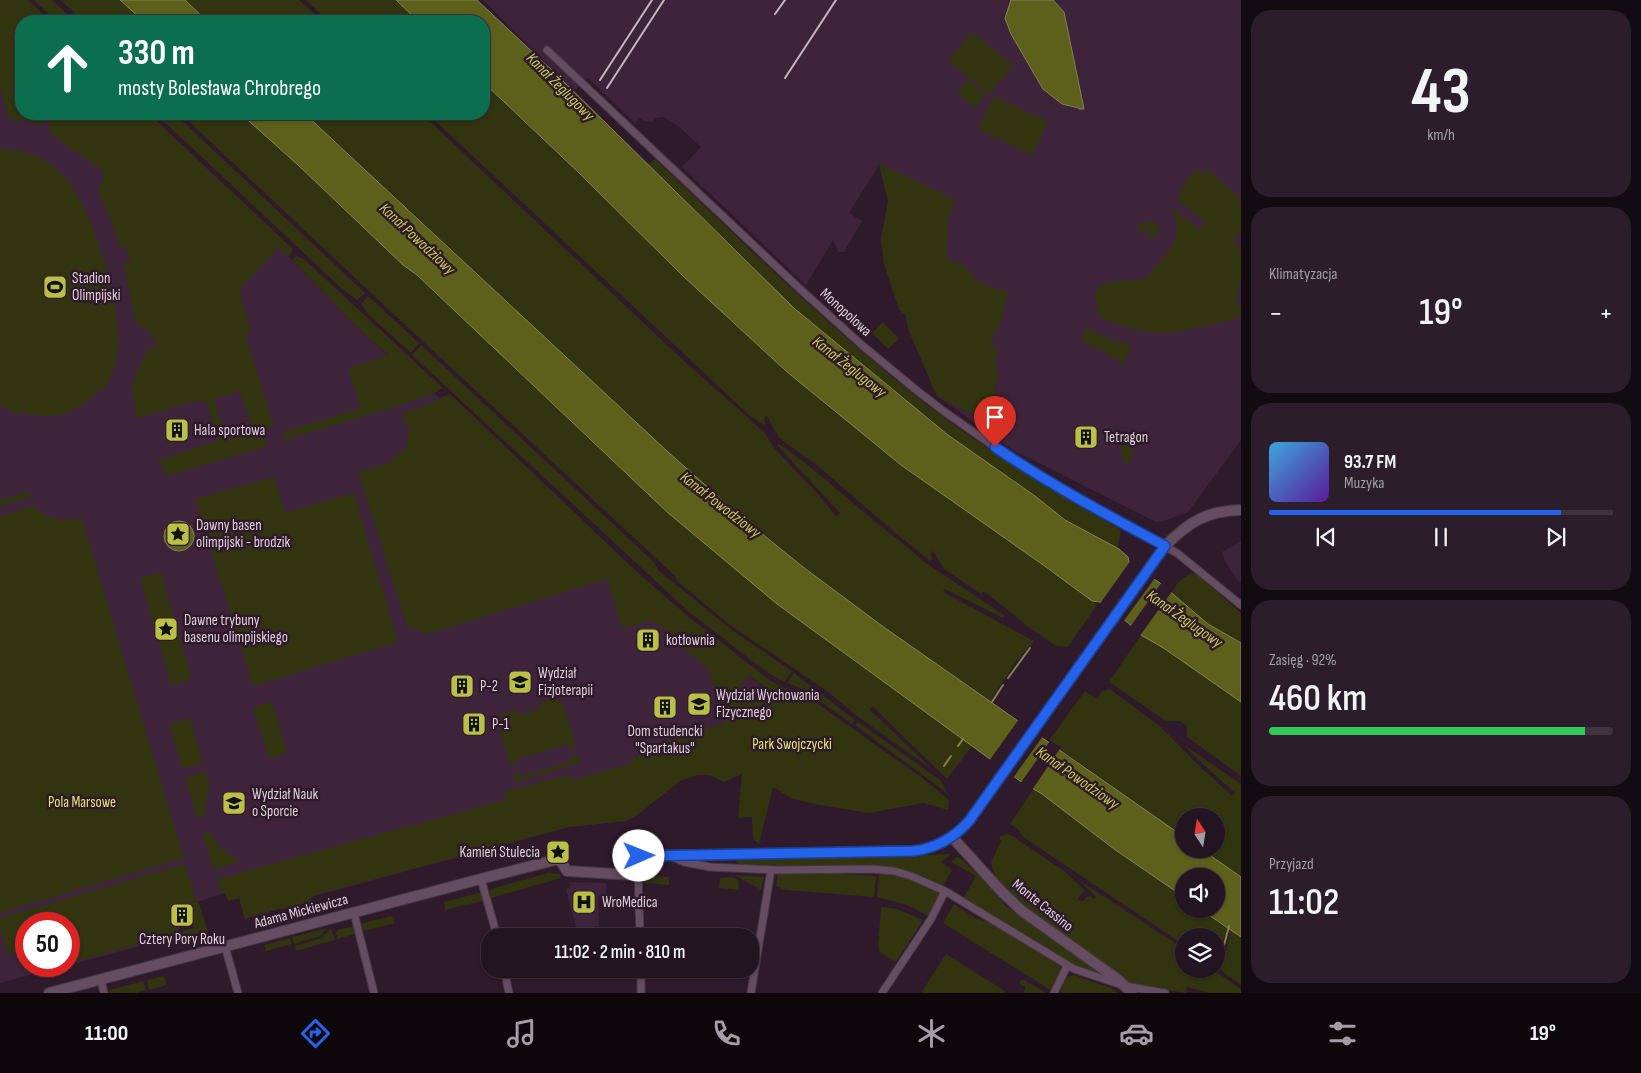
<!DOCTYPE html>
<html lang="pl">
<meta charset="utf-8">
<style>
:root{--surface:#231421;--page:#2b1d2a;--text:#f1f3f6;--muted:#a39ea5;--line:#40333f;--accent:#2563eb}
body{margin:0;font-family:"Sofia Sans Condensed",sans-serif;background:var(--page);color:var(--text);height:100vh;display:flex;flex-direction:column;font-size:19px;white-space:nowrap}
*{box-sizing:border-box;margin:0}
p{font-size:16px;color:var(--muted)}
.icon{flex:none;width:28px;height:28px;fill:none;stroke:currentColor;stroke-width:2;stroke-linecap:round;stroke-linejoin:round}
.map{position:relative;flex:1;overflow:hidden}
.drawer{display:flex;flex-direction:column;gap:10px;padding:10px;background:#130b12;width:400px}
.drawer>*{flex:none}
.guide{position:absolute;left:15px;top:15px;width:475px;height:105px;border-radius:20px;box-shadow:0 1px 4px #0004,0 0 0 1px var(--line);background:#0b6e4f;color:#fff;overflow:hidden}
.needle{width:32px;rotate:348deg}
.tools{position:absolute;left:1175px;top:808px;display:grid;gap:10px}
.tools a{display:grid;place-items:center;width:50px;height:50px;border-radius:50%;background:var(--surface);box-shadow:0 1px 4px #0004,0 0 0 1px var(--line);font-size:25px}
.speed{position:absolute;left:15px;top:912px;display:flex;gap:10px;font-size:25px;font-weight:700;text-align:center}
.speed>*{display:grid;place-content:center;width:65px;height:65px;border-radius:50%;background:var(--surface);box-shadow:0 1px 4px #0004,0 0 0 1px var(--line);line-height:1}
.speed .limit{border:8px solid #d22;background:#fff;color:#111}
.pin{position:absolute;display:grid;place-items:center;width:42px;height:42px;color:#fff;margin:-51px -21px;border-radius:50% 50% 50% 0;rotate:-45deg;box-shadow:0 0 5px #0007}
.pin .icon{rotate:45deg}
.me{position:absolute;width:55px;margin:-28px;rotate:89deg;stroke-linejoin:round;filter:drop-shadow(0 0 4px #0008)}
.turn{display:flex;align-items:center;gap:18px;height:105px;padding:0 20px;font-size:22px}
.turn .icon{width:65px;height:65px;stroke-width:2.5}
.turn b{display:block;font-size:35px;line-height:42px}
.big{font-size:38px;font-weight:600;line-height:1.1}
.drawer .widget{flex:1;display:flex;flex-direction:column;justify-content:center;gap:8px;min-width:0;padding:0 18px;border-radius:20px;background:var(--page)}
.drawer .dial{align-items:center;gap:0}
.dial b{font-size:65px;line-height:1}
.song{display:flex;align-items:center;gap:15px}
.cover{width:60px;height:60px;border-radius:8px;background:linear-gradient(135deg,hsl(200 70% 55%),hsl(270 70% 35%))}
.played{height:5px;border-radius:2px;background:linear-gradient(90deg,var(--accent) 85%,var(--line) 85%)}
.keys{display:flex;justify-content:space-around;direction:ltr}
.heat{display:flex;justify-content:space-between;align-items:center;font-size:28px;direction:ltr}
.charge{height:8px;border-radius:4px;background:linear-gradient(90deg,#34c759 92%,var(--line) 0)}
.trip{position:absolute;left:481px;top:928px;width:278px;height:50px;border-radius:20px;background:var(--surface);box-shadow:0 1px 4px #0004,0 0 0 1px var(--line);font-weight:600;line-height:50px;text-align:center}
.tab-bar{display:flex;height:80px;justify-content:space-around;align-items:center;background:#0e080d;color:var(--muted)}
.tab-bar .icon{width:35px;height:35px}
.tab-bar .on{color:var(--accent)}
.tab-bar b{font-size:22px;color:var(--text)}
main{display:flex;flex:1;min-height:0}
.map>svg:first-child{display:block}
</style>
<main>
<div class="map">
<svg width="1241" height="993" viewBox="0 0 1241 993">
<rect width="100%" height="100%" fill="#2f1a2c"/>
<path fill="#3e243a" d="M0 0H15L21 21V114H137L268 235 368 338 441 399 678 621 766 689 724 782 710 775H697L680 781 637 815 626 821 569 827 315 896 311 897 312 902 270 911V913L245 919 239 898 228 901 225 893 174 909 181 935 69 965V924H26V966H63L0 983Z
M483 0H1241V440L1188 512 1166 520 1156 522 1013 450 937 396 908 329 906 316 899 309 884 263 881 239 888 202 879 165 849 213 862 221 844 252H838L833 240 806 285 682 167 701 147 678 126 663 117 656 118 652 122 644 121 640 118 635 123 588 78 574 91Z
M1241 541V583L1236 578 1225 561 1222 552Z
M569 882 606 883V896H598L599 926 577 930 566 889 570 888Z"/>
<path fill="#31340f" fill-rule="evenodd" d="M0 0H28L51 21H21V114H48L43 126 32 122 9 119 0 86Z
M34 0H52L75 21H56Z
M60 0H119L143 21H83Z
M185 0H299L323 21H207Z
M306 0H396L418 21H328Z
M972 32 1013 65 990 94 948 61Z
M968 80 986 94 975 108 957 93Z
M484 84 786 371 1097 605 1068 647 1056 646 1027 626 984 591 981 594 944 569 933 551 930 553 933 559 930 561 893 531 818 466 779 438 767 416 764 418 766 423 765 426 749 415 428 114H484Z
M994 96 1048 122 1032 155 978 129Z
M54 114H149L293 249 289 257 279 247 239 290 251 332 245 334 273 424 271 427 259 431 267 444 262 448 167 476 158 460 218 441 207 403 199 400 137 418 132 386 136 374 150 346 153 345 154 349 158 347 155 338H152L149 331 136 324 124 264 131 261 126 247 120 248 111 220 98 192 104 177 103 171C85 155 63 148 48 128ZM240 391 253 432 227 440 214 399Z
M156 114H175L365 293 357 300 341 288Z
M181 114H241L298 165 403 265 417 275 667 512 777 604 972 746 947 779 873 707 869 709 933 770 861 719 827 691 730 625 678 582 675 576 371 293Z
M305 114H422L683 360 764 432 775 449 814 490 836 516 840 513 777 445 779 444C817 470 850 502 887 531 899 541 911 549 923 561L1004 615V617L1003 618 945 589 943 592 1034 641 1016 662 990 701C904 642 818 583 738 514 589 386 451 245 305 114Z
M0 149C24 149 48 158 64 176 94 210 121 303 118 348 117 364 111 377 104 391L100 388C80 414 50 422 20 412L19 415 0 405Z
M655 159C745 244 833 332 930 407 990 453 1055 492 1121 530L1118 546 1116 549 1065 520 1035 496 948 435 795 309 648 164Z
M879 164 944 194 949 199H955L948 220 947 259 965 265 975 281 1009 293 1006 298 1001 322 991 339 993 346 999 352 995 359C997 369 1001 377 995 386 999 403 999 410 983 419L937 396 908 329 906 316 899 309 884 263 881 239 888 202Z
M1199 169 1205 174 1208 170 1241 199V234L1238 233 1235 244 1241 249V278L1236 303 1241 305V317C1198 327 1162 342 1118 324 1110 321 1103 319 1096 314L1099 309 1095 297C1096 293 1097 289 1100 286 1108 280 1134 281 1144 280 1156 265 1179 247 1177 226 1177 220 1173 213 1171 207L1200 229 1206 223 1177 200 1181 193 1180 191 1189 178Z
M1151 221C1159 224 1161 231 1155 237L1145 238 1151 230 1134 231 1141 224Z
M296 256 304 259 443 388 435 393 404 404 281 441 286 431 361 408 348 368 389 355 368 338 292 260Z
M368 296 419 343 411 353 369 315 361 304Z
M883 322 899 339 888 349 872 333Z
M1085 327 1111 340 1130 344 1131 347 1122 366 1120 365 1121 361 1082 341Z
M421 345 655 563 658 570 732 630 792 671 784 682 768 673 689 612 412 355Z
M450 394 636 571 690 618 771 681 787 689H790L804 694 921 777 949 800 948 810 923 803 869 813 819 805 793 799 773 787 759 844 753 839 752 817 738 818 742 774 724 782 710 775H697L680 781 637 815 626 821 569 827 312 896 308 902 280 910V908L245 919 239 898 228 901 225 892 221 893 217 879 505 800 504 795 507 791 569 775 571 781 632 763 631 758 648 753 646 747 724 724 709 670 652 620 622 629 607 579 427 634 407 626 358 472 386 464 405 449 410 430 401 415ZM748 675 766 688 757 702 738 691Z
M1124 438H1126L1134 453 1127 465 1125 464C1120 455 1119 447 1124 438Z
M274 477 285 513 354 493 398 642 253 686 195 499Z
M26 492H29L33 496 0 506V500Z
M32 506C49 520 61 521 82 519L184 858 0 913V516Z
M161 572 192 679 171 685 140 578Z
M1190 573 1197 574 1241 613V643L1208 624 1171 593 1177 584Z
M1141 635 1165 649 1241 702V776L1187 737V726L1180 721H1166L1109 682Z
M794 673 855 720 852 724 805 690 787 683Z
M1110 689 1161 727 1195 762 1232 796 1235 793 1193 755 1184 745 1241 784V877L1201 849H1216V816H1184V837L1063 751 1047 743 1085 691 1097 699 1102 691Z
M555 698 563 704 575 742 574 747 569 749 568 744 516 759 517 765 510 764 497 723 500 715 517 709 519 715 541 708 539 702Z
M272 701 287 753 269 758 253 708Z
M190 718 203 763 185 768 182 767 169 724Z
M858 722 940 780 947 793 855 725Z
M576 755 580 758V763L515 782C512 778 514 773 519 771L521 776 572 761 571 756Z
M206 772 210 785 205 804V817L197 818 186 780 187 777Z
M1034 788 1114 849 1184 897V909H1200L1227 928 1221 948H1220L1222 950 1221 952 1224 953V950H1227L1230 929 1241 937V985L1216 967V936H1184V945L1023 837 1018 829 1010 824Z
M209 831 221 849 240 862 213 869 203 835Z
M1006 834 1011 835 1067 873 1084 890 1078 899 1082 902 1087 897 1090 896 1094 899 1096 897 1079 880 1184 949V969H1212L1241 989V993H1209L1187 987 1186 993 1136 985 1129 983 1106 965 1035 917 997 880 992 867 991 862 1001 841 999 837Z
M952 854 941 862 952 870 942 887 911 874 740 864 737 863 736 858C808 857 880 857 952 854Z
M956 857 960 858 984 880 1006 906 1102 972 1104 973 1103 975 1075 966 963 899 976 876 951 862Z
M185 864 196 901 172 907 179 934 69 963V924H26V966H56L27 974 21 951 8 955 0 929V918Z
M842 872V874L876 876 874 897 786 890 776 886 778 873Z
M548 873 560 874 561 878 491 898 490 891 491 889Z
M879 873 910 878 940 892 929 916 907 905 877 897Z
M736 875 764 877 761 890 736 876Z
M644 876 669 877V885L644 883Z
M733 877 738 880 739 890 719 888 720 878Z
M478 893 481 894 482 901 445 910 444 902Z
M198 901 208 933 181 935 180 932 194 928 187 904Z
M954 904 977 919 990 923 1060 966 1061 972 1052 991 943 923Z
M883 907 897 909 923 920 896 962 879 952 878 945 881 908Z
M391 916 395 923 364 931 362 925 364 923Z
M350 927H353L355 934 337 939 336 933 337 930Z
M327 928 320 936 294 944 292 937Z
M330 929 332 931 335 940 296 951 295 946 322 938Z
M290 938 292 944 266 951 264 945Z
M946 954 1005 991 1004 993H921Z
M1073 975 1111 988 1118 993H1062L1060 987 1068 976 1070 977Z
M164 976 167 985 149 990 147 980Z
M1022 979 1045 992V993H1023L1026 987 1019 983Z
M143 981 146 990 137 993H108L110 990Z"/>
<path fill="#5d601b" stroke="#848255" d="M120 0H185L207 21H143Z
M396 0H477L556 74 795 309 948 435 1035 496 1065 520 1119 549 1128 557 1129 562 1160 583 1208 624 1241 643V702L1165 649 1141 635 1127 622 1100 602 1092 601 1046 567 901 465 786 371 683 276 579 173 484 83V21H418Z
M1011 0H1053L1064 12 1084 109H1079V108L1062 104 1043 89 1011 34 1005 18Z
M241 114H305L667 451 740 516 803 567 885 628 1184 837V849H1201L1241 877V937L1200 909H1216V876H1184V897L1114 849 1042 794 1020 781 777 604 667 512 417 275 403 265 298 165Z
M164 536a15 15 0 1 1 30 0a15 15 0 1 1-30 0Z"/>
<path fill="#2f1a2c" d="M1131 560 1155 578 1123 622 1099 605Z
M1162 582 1173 590 1139 637 1130 627Z
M1019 719 1043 736 1013 778 989 761Z
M1050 741 1061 747 1032 790 1020 784Z"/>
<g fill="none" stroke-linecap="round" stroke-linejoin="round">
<path stroke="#848255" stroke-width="2" d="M1008 678 1030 648
M992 702 1003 685
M958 746 963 739
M944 766 951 756
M1222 953 1229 926"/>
<g stroke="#463644" stroke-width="9">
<path id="street" d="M547 50 800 289 863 346 915 389 942 410 1022 466 1082 501 1177 553 1241 605
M673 857 684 862 710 867 778 870 871 869 894 871 911 876 945 891 1074 969 1125 986 1165 993
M638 872 640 936
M481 879 497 936
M354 913 374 993
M225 946 238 993
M504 969 509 993
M641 969V993
M101 980 104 993
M751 993 771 870
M882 993 931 919 945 891
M1054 993 1067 966"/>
</g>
<g stroke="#463644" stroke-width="12">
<path id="secondary" d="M952 837 1001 891 1022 911 1116 978 1132 993
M49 993 492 876 555 860H560L567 871 634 875 638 872 639 856 914 851C936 848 954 838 969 821L1165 546C1189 522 1206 511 1241 510"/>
</g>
<use href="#street" stroke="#654d61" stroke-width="7"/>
<use href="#secondary" stroke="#654d61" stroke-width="10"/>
<path stroke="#c4b5c1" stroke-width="2" d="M775 14 785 0
M785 78 836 0
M600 80 652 0
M607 88 664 0"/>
</g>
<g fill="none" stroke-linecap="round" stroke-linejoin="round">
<g stroke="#184099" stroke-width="12">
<path id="route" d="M639 856 914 851C936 848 954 838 969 821L1165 546C1107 515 1049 484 995 447"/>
</g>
<use href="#route" stroke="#2563eb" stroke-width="9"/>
</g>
<defs>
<g id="stadium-square" transform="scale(1.25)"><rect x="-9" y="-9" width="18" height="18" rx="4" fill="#bac046" stroke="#2f1a2c"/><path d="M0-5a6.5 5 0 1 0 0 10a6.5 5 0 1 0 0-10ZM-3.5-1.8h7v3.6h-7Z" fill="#111"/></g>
<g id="building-square" transform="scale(1.25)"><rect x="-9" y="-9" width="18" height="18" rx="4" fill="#bac046" stroke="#2f1a2c"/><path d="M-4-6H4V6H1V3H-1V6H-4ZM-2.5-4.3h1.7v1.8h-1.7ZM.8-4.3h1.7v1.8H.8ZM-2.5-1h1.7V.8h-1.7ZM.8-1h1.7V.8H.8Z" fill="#111"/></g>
<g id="sight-square" transform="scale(1.25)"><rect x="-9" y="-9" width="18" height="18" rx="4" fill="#bac046" stroke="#2f1a2c"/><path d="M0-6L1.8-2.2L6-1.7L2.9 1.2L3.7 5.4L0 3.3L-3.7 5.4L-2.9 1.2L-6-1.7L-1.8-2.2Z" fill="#111"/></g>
<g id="university-square" transform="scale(1.25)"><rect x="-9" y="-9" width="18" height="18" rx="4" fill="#bac046" stroke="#2f1a2c"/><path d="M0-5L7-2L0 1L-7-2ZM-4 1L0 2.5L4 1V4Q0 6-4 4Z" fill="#111"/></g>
<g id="hospital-square" transform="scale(1.25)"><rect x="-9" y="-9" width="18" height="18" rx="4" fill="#bac046" stroke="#2f1a2c"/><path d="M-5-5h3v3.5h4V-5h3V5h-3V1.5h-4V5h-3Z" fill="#111"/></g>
</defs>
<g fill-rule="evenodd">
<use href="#stadium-square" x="55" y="287"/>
<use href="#building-square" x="177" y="430"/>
<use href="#building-square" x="1086" y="437"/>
<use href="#sight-square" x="178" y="534"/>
<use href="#sight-square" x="166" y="629"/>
<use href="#building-square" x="648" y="640"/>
<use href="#university-square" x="520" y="682"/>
<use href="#building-square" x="462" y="686"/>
<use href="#university-square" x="699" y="704"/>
<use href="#building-square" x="665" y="707"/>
<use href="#building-square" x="474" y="724"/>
<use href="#university-square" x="234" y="803"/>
<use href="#sight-square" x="558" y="852"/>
<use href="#hospital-square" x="584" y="902"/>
<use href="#building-square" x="182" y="915"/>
</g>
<g text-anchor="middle" stroke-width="5" stroke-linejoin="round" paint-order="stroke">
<g font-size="15" fill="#ded0db" stroke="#2f1a2c" text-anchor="start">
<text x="72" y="283">Stadion<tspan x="72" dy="17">Olimpijski</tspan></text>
<text x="194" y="435">Hala sportowa</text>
<text x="1104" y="442">Tetragon</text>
<text x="196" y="530">Dawny basen<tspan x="196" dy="17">olimpijski - brodzik</tspan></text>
<text x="184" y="625">Dawne trybuny<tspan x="184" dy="17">basenu olimpijskiego</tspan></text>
<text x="666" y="645">kotłownia</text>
<text x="538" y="678">Wydział<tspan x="538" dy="17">Fizjoterapii</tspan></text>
<text x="480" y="691">P-2</text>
<text x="716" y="700">Wydział Wychowania<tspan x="716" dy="17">Fizycznego</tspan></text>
<text x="492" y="729">P-1</text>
<text x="665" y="736" text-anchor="middle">Dom studencki<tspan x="665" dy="17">"Spartakus"</tspan></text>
<text x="252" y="799">Wydział Nauk<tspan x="252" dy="17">o Sporcie</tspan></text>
<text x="540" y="857" text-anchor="end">Kamień Stulecia</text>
<text x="602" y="907">WroMedica</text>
<text x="182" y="944" text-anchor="middle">Cztery Pory Roku</text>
</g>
<g font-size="15" fill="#ded0db" stroke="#2f1a2c">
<text transform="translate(846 312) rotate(42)" y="5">Monopolowa</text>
<text transform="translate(1043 905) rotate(39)" y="5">Monte Cassino</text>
<text transform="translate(301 911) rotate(-15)" y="5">Adama Mickiewicza</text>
</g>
<g font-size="15" fill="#dfe770" stroke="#2f1a2c">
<text x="792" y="749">Park Swojczycki</text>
<text x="82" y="807">Pola Marsowe</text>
</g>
<g font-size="16" font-style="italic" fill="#c4cb53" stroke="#2f1a2c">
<text transform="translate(561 86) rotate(45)" y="6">Kanał Żeglugowy</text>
<text transform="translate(418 238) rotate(43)" y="6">Kanał Powodziowy</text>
<text transform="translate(850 366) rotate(38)" y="6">Kanał Żeglugowy</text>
<text transform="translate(721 504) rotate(38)" y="6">Kanał Powodziowy</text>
<text transform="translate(1185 618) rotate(35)" y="6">Kanał Żeglugowy</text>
<text transform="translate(1078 777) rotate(35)" y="6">Kanał Powodziowy</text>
</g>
</g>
</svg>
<div class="tools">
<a><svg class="needle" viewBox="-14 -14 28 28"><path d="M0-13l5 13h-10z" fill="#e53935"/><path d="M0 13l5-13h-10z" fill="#a39ea5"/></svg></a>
<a><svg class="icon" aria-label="sound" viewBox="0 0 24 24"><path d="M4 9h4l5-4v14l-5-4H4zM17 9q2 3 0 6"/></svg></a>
<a><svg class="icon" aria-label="layers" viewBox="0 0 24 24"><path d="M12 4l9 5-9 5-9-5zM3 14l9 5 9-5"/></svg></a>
</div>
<div class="speed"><div class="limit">50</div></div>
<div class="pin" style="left:995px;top:447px;background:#d93025"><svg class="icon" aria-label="arrive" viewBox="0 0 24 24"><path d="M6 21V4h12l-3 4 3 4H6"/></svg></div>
<svg class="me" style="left:639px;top:856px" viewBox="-20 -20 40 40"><circle r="19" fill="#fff"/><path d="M0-13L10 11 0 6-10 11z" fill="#2563eb"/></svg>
<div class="trip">11:02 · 2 min · 810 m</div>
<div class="guide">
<div class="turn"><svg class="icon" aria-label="ahead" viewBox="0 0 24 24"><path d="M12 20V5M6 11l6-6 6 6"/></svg><div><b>330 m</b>mosty Bolesława Chrobrego</div></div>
</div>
</div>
<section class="drawer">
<div class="widget dial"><b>43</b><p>km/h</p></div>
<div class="widget"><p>Klimatyzacja</p>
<div class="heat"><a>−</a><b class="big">19°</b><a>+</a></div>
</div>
<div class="widget">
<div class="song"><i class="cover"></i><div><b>93.7 FM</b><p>Muzyka</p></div></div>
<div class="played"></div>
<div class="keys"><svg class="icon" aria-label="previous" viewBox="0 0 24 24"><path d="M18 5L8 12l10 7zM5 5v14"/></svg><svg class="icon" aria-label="pause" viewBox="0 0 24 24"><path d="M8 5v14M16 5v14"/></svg><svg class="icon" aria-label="next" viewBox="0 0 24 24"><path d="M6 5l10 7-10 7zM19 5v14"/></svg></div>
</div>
<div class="widget"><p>Zasięg · 92%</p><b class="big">460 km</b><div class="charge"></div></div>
<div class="widget"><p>Przyjazd</p><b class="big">11:02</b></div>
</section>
</main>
<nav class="tab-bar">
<b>11:00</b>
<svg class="icon on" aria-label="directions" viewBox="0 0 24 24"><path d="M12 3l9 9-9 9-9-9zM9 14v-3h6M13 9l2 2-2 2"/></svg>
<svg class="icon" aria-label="music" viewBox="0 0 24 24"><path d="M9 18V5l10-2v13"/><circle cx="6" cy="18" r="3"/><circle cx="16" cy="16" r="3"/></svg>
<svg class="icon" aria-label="phone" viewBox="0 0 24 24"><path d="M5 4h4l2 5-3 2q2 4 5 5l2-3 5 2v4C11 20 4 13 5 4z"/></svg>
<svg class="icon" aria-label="climate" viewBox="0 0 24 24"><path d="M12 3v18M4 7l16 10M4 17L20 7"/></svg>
<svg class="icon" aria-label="car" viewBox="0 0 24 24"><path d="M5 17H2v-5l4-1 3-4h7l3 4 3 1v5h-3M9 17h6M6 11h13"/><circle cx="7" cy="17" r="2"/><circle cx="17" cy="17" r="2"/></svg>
<svg class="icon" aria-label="filters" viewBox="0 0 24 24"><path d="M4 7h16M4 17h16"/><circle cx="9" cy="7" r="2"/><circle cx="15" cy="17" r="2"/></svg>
<b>19°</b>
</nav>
